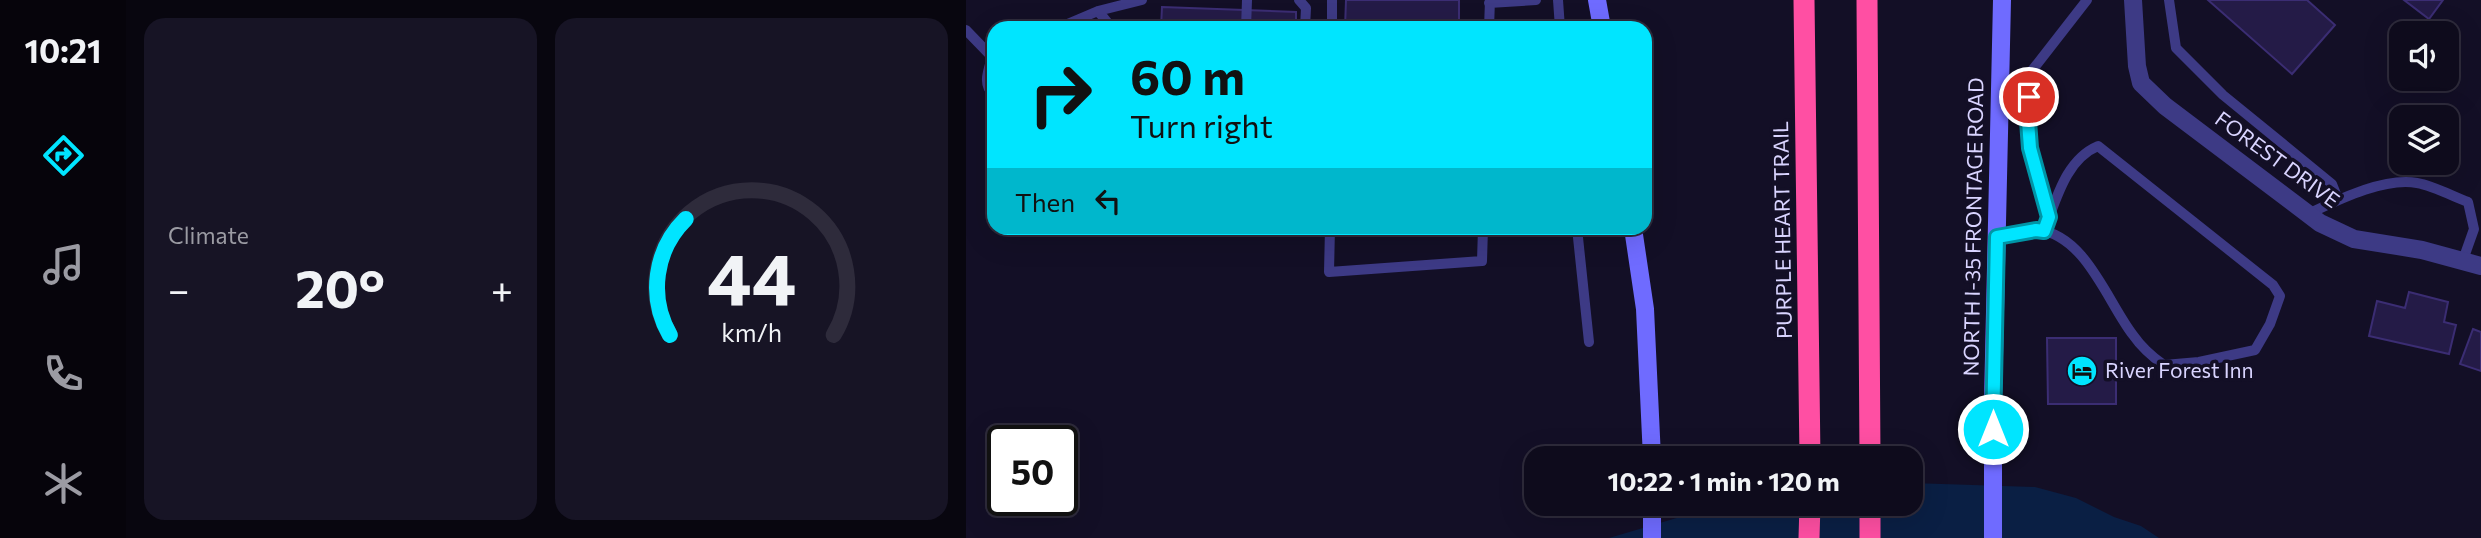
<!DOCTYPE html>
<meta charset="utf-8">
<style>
:root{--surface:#0e0b1c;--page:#171425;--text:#f1f3f6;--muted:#9b9ba3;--line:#2e2b3b;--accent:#00e5ff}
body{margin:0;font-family:Commissioner,sans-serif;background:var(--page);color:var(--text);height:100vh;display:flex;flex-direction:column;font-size:26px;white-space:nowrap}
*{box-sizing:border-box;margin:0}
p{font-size:23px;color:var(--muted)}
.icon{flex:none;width:38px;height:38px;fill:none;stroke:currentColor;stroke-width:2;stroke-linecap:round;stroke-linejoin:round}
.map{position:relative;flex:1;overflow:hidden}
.sheet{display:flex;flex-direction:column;gap:18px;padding:18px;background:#08060f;width:840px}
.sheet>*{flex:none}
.banner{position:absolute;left:21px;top:21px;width:665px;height:214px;border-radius:21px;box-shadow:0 7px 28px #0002,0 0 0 2px var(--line);background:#00e5ff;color:#111;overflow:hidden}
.buttons{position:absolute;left:1423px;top:21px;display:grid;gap:14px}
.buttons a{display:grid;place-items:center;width:70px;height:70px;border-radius:14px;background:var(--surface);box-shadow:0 7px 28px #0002,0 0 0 2px var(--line);font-size:35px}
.speed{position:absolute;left:21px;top:425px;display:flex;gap:14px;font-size:35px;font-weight:700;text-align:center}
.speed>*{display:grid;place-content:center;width:91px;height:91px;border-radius:50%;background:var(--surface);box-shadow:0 7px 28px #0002,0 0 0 2px var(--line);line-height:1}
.speed .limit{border:4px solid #111;border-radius:10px;background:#fff;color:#111}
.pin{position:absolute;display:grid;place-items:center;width:60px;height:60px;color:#fff;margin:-30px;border:4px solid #fff;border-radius:50%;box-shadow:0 2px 7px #0007}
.me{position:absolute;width:77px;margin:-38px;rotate:0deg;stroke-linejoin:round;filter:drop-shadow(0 0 5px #0008)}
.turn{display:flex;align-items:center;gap:24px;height:147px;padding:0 28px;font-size:32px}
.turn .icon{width:91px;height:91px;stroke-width:2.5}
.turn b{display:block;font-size:49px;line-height:60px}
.then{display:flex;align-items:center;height:66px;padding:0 28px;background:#0003;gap:14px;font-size:26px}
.big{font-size:52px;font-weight:700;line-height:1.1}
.sheet .widget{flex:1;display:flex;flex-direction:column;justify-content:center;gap:10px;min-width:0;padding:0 24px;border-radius:21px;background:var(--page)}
.sheet .dial{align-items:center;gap:0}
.dial svg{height:182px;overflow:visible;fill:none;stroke:var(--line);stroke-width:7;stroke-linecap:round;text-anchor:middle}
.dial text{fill:var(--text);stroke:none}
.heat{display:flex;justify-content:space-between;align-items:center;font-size:38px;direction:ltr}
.sheet .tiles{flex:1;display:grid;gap:18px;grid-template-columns:repeat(2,1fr)}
.trip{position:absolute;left:558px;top:446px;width:399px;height:70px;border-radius:21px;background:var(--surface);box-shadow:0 7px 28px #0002,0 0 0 2px var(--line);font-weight:700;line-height:70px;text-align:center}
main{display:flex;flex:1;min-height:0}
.tab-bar{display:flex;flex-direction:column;width:126px;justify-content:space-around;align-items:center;background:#06040b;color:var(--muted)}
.tab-bar .icon{width:49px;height:49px}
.tab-bar .active{color:var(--accent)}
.tab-bar b{font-size:32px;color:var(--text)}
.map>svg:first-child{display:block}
</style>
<main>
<nav class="tab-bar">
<b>10:21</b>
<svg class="icon active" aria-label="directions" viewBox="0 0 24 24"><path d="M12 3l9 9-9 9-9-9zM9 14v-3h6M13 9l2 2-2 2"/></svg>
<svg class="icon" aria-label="music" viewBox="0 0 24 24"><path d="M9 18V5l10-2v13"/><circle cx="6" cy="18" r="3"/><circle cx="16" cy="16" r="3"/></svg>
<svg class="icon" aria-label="phone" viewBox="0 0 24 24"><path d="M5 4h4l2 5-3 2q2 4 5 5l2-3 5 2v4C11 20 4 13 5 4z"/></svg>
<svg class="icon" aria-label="climate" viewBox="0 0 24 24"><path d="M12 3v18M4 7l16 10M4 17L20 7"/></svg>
</nav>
<section class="sheet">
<div class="tiles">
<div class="widget"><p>Climate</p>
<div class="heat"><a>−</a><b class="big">20°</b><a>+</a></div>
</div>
<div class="widget dial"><svg viewBox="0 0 100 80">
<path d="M14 69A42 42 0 1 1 86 69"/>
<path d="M14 69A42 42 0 0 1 21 18" stroke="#00e5ff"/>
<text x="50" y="56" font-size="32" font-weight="700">44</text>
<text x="50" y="72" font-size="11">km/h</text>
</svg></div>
</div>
</section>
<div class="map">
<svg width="1515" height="538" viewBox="0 0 1515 538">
<rect width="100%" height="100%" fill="#130f26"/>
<path fill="#0a1f44" d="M945 483 1069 487 1110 498 1148 517 1175 526 1193 538H643L758 504H945Z"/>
<path fill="#241b47" stroke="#3b2d73" stroke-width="2" d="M380 0H493V28H379Z
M1242 0H1341L1369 25 1326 74Z
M1438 0H1477L1463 19Z
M196 7 330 12V28H195Z
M1443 292 1482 302 1478 322 1490 325 1483 354 1403 336 1411 301 1439 308Z
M1507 329 1515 332V371L1494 364Z
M1081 338H1150V404H1082Z"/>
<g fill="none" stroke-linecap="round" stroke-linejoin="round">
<path stroke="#3d3a85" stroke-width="10" d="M333 0 340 8 339 28
M592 0 594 28
M1203 0 1210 48 1257 95 1366 184 1372 199
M523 3 570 0
M132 11 146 28
M92 28 132 11 176 0
M280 28 281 0
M366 28V0
M523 28 524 0
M0 30 28 59
M26 58C22 71 16 85 28 95
M1064 73 1061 121 1064 148 1083 217
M1036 109 1121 0
M1342 214C1372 200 1418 177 1451 183 1468 186 1486 196 1502 202L1508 229 1497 260
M364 228 363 272 516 261 517 228
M611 228 623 342
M1031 237C1044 234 1060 229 1073 230 1120 236 1142 303 1167 335 1176 348 1185 356 1198 365L1233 362 1289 350 1304 324 1314 296 1307 285 1132 146C1099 160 1090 201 1078 231"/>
<path stroke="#3d3a85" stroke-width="18" d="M1167 0 1171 66 1175 83 1199 106 1354 223 1388 239 1456 250 1515 266"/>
<path stroke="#6f6bff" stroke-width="18" d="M631 0 636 28
M667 228 679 309 686 458
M686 504V538
M1027 538V401L1036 0"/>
<path stroke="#ff4fa3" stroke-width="21" d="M838 0 844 458
M901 0 904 458
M904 504V538
M843 538 844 504"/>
</g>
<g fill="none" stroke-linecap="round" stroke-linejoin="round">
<g stroke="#0095a6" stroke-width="18">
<path id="route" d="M1027 429 1031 237 1070 230 1078 231 1083 217 1064 148 1062 121 1063 97"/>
</g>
<use href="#route" stroke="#00e5ff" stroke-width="12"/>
</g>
<defs>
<g id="hotel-disc" transform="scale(1.575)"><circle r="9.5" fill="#00e5ff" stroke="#130f26"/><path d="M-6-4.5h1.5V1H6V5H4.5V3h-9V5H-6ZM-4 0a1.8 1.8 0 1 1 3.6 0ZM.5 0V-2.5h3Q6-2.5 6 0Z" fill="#111"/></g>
</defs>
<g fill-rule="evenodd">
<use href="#hotel-disc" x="1116" y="371"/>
</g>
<g text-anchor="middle" stroke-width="7" stroke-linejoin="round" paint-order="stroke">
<g font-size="21" fill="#d9d4ff" stroke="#130f26">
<text transform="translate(1311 160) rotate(36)" y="7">FOREST DRIVE</text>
<text transform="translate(1008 227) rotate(-89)" y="7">NORTH I-35 FRONTAGE ROAD</text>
<text transform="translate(817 230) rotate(-91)" y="7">PURPLE HEART TRAIL</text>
</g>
<g font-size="21" fill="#d9d4ff" stroke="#130f26" text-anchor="start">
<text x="1139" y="378">River Forest Inn</text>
</g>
</g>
</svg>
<div class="buttons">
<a><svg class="icon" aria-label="sound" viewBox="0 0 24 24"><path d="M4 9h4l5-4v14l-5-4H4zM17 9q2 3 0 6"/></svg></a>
<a><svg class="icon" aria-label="layers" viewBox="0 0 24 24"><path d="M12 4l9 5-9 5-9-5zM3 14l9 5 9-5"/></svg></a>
</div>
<div class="speed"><div class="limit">50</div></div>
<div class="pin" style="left:1063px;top:97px;background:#d93025"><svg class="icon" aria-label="arrive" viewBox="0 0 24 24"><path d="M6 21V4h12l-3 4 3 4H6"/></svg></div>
<svg class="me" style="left:1027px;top:429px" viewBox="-20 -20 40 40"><circle r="17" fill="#00e5ff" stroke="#fff" stroke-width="3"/><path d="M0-11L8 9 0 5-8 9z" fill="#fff"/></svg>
<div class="trip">10:22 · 1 min · 120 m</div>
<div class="banner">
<div class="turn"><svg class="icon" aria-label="right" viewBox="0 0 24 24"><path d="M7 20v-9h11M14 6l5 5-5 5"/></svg><div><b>60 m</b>Turn right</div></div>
<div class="then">Then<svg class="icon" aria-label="left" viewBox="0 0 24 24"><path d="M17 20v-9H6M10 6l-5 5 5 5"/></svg></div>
</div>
</div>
</main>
